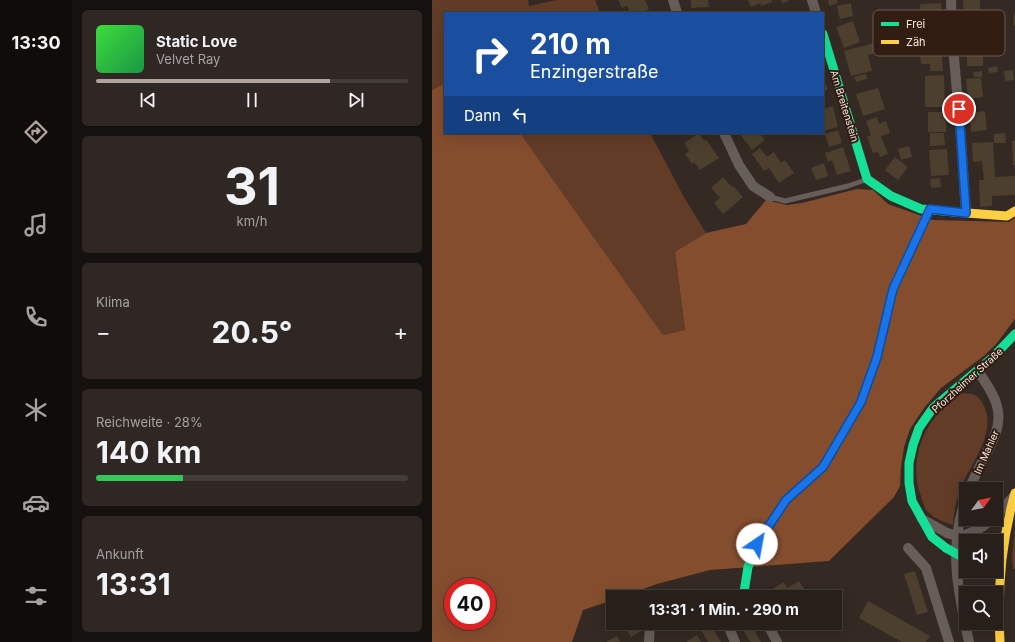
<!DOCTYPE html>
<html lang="de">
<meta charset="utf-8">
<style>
:root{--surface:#271f1a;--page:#2f2723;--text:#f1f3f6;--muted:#a4a2a2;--line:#433d39;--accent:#b1a49e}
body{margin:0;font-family:Inter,sans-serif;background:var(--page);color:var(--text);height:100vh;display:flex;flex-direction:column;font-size:15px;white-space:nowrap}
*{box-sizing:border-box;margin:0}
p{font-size:13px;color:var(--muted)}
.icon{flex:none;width:22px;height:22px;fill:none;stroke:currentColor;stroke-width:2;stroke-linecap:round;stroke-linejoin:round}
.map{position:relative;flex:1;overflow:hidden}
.panel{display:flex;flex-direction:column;gap:10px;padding:10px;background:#15110e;width:360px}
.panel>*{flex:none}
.top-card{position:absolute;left:12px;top:12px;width:380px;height:122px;border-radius:0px;box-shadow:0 4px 16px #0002,0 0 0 1px var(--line);background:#1a4fa0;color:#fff;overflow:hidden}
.needle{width:26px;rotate:57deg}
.tools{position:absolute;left:527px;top:482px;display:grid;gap:8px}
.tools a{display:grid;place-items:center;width:44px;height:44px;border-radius:0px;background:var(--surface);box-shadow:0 4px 16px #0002,0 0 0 1px var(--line);font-size:20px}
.speed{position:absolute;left:12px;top:578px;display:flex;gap:8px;font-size:20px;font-weight:700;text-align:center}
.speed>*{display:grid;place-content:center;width:52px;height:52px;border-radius:50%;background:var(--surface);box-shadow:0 4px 16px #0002,0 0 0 1px var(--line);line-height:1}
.speed .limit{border:6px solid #d22;background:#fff;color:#111}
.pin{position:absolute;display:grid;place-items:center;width:34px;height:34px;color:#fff;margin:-17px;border:2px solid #fff;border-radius:50%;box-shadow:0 1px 4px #0007}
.me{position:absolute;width:44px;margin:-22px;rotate:33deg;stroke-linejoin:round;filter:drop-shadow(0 0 3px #0008)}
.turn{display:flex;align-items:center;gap:14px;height:84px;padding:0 20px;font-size:18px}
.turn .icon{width:52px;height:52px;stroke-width:2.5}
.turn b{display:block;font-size:28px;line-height:34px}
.then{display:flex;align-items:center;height:38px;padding:0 20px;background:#0003;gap:8px;font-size:15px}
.big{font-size:30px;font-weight:700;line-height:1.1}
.panel .widget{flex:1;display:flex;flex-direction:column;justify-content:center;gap:6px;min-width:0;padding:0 14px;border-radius:6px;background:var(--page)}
.panel .dial{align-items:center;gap:0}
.dial b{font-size:52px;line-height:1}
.song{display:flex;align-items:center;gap:12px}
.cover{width:48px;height:48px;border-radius:6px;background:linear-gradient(135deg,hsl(120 70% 55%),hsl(140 70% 35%))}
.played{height:4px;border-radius:2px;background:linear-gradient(90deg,var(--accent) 75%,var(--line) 75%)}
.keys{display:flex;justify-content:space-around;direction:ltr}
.heat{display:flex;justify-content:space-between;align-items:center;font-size:22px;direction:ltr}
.charge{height:6px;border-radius:3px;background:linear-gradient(90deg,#34c759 28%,var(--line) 0)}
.trip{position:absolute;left:174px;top:590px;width:236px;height:40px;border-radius:0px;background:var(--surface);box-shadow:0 4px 16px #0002,0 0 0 1px var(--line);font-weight:700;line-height:40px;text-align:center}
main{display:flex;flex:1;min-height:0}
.dock{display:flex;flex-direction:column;width:72px;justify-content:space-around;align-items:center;background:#100c0a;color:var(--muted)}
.dock .icon{width:28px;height:28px}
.dock .current{color:var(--accent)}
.dock b{font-size:18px;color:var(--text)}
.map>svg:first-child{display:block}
</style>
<main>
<nav class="dock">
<b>13:30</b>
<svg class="icon current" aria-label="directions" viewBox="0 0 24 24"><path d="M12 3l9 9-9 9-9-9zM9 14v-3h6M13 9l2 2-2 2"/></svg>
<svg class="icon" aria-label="music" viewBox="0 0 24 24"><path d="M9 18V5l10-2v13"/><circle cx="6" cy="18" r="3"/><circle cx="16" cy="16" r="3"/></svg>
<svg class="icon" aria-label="phone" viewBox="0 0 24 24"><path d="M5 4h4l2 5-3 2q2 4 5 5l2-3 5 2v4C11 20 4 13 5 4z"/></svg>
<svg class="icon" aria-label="climate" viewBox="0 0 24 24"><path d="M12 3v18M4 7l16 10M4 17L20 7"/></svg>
<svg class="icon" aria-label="car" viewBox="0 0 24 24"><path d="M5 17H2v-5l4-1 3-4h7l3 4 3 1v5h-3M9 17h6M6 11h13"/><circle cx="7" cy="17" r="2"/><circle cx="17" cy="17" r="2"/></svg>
<svg class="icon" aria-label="filters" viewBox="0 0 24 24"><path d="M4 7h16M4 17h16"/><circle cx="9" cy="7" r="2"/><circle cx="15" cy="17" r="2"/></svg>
</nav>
<section class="panel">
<div class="widget">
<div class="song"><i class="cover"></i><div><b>Static Love</b><p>Velvet Ray</p></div></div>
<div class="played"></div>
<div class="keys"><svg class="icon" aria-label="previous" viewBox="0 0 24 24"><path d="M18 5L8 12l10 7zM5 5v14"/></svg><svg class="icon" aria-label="pause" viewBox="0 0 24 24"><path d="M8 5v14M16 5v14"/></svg><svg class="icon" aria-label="next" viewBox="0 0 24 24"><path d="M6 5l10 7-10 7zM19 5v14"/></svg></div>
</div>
<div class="widget dial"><b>31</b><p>km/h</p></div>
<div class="widget"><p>Klima</p>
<div class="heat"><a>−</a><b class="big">20.5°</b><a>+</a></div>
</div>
<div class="widget"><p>Reichweite · 28%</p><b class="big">140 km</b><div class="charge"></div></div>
<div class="widget"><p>Ankunft</p><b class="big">13:31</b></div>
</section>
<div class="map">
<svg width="583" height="642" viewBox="0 0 583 642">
<rect width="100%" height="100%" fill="#342923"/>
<path fill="#623c27" d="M0 0H96L97 6 124 0H163L168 13H13V83L0 90Z
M88 133H218L253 199 274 233 243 253 253 330 231 335Z
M530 393C533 394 539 393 542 395 547 397 550 401 552 406 565 433 538 465 528 489 524 500 522 513 521 525 511 522 501 518 494 510 492 507 491 502 490 499 479 473 484 443 501 420 509 409 519 401 530 393Z
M583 527V569H581L580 556Z"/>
<path fill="#844d2e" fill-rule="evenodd" d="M13 83V133H88L231 335 253 330 243 252 274 233 314 224 334 200 355 205 370 203 425 189 441 190 456 204 501 220 577 222 583 218V319L565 343 553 355 509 388 492 408 478 429 472 447 469 467 468 486 462 497 397 561 278 570 225 584 189 597H181V600L151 610 140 642H0V90ZM21 587H55V621H21Z"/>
<path fill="#4c3f2e" d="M186 0H213L217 9 209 13H198L195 6 190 8Z
M259 0H276L277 7 259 8Z
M316 0H340V2L329 6 328 3 319 7Z
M349 0H358L350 4Z
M396 0H405L406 3 397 6Z
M531 0H548V14L532 15Z
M419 3 421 16 408 19 405 6Z
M509 3 510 30H489L488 4Z
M582 13H583V26H581Z
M421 21 428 42 412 48 404 27Z
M442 43 445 53 436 55 440 71 419 76 412 51Z
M509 44 511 71H498V64H489L488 53H494V45Z
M535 47H551V66H535Z
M565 66 566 72 557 73 556 68Z
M581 70 582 80 573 81 572 71Z
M550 71V77H542L541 72Z
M434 74 435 79 424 82 422 77Z
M512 75 513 107H493V76Z
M391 78 396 89 391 92Z
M549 78 551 97 536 99 534 79Z
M446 88 453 109 431 116 424 94Z
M401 106 406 127 391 131V109Z
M553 111 555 130 539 132 538 113Z
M496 112H514V132H496Z
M445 117 447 124 454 121 458 133 449 136 456 154 448 157 446 152 441 153 435 137 439 135 434 121Z
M406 130 410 143 397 147 393 134Z
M267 133 272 141 274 139 287 158 268 170 262 162 260 164 253 154 257 151 252 143Z
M309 133H327L333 140 320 150 308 134Z
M498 133H512L513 145 498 146Z
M573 133 574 143H562V134Z
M580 141H583V165H581Z
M561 142 563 177 583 176V195L560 196V206L548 207 547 180H552L550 161 541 162 540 143Z
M477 146 480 157 469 160 466 149Z
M411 147 419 171 405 175 400 160 396 162 393 153Z
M328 148 335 157 342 152 349 163 353 160 362 173 347 183 337 168 332 171 320 154Z
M515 149 517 175 499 176 497 150Z
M463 157 476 167 466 180 453 170Z
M392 163 396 176 384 180 379 168Z
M291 177 300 187 301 186 311 197 291 214 282 203 288 198 279 188Z
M508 178 509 187 499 188 498 179Z
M483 571 496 612 485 615 472 574Z
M367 581 376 595 372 597H343L339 590 352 582 355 588Z
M260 588 266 597H246Z
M436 601 498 636 494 642H470L427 618Z
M201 623H204L209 631 199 637 193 628Z
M277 623 289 642H276L268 628Z
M311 623H318L329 642H318L308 625Z
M265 635 269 642H254Z
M185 636 188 642H174Z"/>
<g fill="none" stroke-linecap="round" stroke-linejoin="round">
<path stroke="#675d59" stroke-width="5" d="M338 197 353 201 416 186 433 180"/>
<path stroke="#675d59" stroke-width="10" d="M241 0 245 13
M380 0 384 13
M519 0 520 34 529 139 534 213
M292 133 307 165 321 186 338 197
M537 489C541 480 545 472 549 464 558 446 571 427 565 406 562 393 553 382 546 371
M534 498C516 548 526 592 537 642
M564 516 581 497
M490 519 515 533
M528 537 547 529 561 519
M476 548 494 568 517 642
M304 597 312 592 317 597
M295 623 303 642
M335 623 345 642
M217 642 218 623"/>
<path stroke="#16e098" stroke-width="9" d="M391 34 435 179 459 196 489 209 522 212
M514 548 500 537 480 501 477 483V463L481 445 487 428 501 408 560 358 583 334
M312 592 316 567 325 544 354 500 391 467 429 402 445 357 461 289 498 209"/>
<path stroke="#ffcf43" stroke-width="9" d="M522 212 575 216 583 211
M568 642C565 591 569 542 583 493"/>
<path stroke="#675d59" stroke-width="10" d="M515 533 541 541"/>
<path stroke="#16e098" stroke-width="9" d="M514 548 534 559"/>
</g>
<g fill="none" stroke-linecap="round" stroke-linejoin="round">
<g stroke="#114b97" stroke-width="10">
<path id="route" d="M325 544 354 500 391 467 429 402 445 357 461 289 498 209 534 213 527 109"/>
</g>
<use href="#route" stroke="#1a73e8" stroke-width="7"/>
</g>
<g text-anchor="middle" stroke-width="4" stroke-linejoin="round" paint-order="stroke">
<g font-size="10" fill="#f5e7e0" stroke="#311d12">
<text transform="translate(413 106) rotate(73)" y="4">Am Breitenstein</text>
<text transform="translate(535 380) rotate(-42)" y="4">Pforzheimer Straße</text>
<text transform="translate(554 452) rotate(-66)" y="4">Im Mahler</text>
</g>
</g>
<rect x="441" y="10" width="132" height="46" rx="6" fill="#311d12" stroke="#6c5a50" stroke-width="1"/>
<rect x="449" y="22" width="18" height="4" fill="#16e098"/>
<rect x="449" y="40" width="18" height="4" fill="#ffcf43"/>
<g font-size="11" fill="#f5e7e0">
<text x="474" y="28">Frei</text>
<text x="474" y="46">Zäh</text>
</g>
</svg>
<div class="tools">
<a><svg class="needle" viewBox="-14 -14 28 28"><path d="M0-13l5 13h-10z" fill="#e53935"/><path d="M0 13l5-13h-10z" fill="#a4a2a2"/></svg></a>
<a><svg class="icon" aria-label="sound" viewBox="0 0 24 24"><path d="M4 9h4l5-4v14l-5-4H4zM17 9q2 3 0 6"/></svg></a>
<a><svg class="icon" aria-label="search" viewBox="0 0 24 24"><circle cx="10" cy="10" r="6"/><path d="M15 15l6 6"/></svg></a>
</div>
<div class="speed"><div class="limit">40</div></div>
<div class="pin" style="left:527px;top:109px;background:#d93025"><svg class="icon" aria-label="arrive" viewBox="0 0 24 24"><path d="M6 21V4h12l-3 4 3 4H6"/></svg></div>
<svg class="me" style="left:325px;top:544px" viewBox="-20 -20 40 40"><circle r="19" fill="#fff"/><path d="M0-13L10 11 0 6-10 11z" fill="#1a73e8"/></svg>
<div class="trip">13:31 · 1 Min. · 290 m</div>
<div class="top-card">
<div class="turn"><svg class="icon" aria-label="right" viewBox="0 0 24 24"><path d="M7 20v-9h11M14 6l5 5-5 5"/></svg><div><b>210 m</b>Enzingerstraße</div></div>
<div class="then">Dann<svg class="icon" aria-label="left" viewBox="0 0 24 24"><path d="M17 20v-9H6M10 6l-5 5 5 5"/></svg></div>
</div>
</div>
</main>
